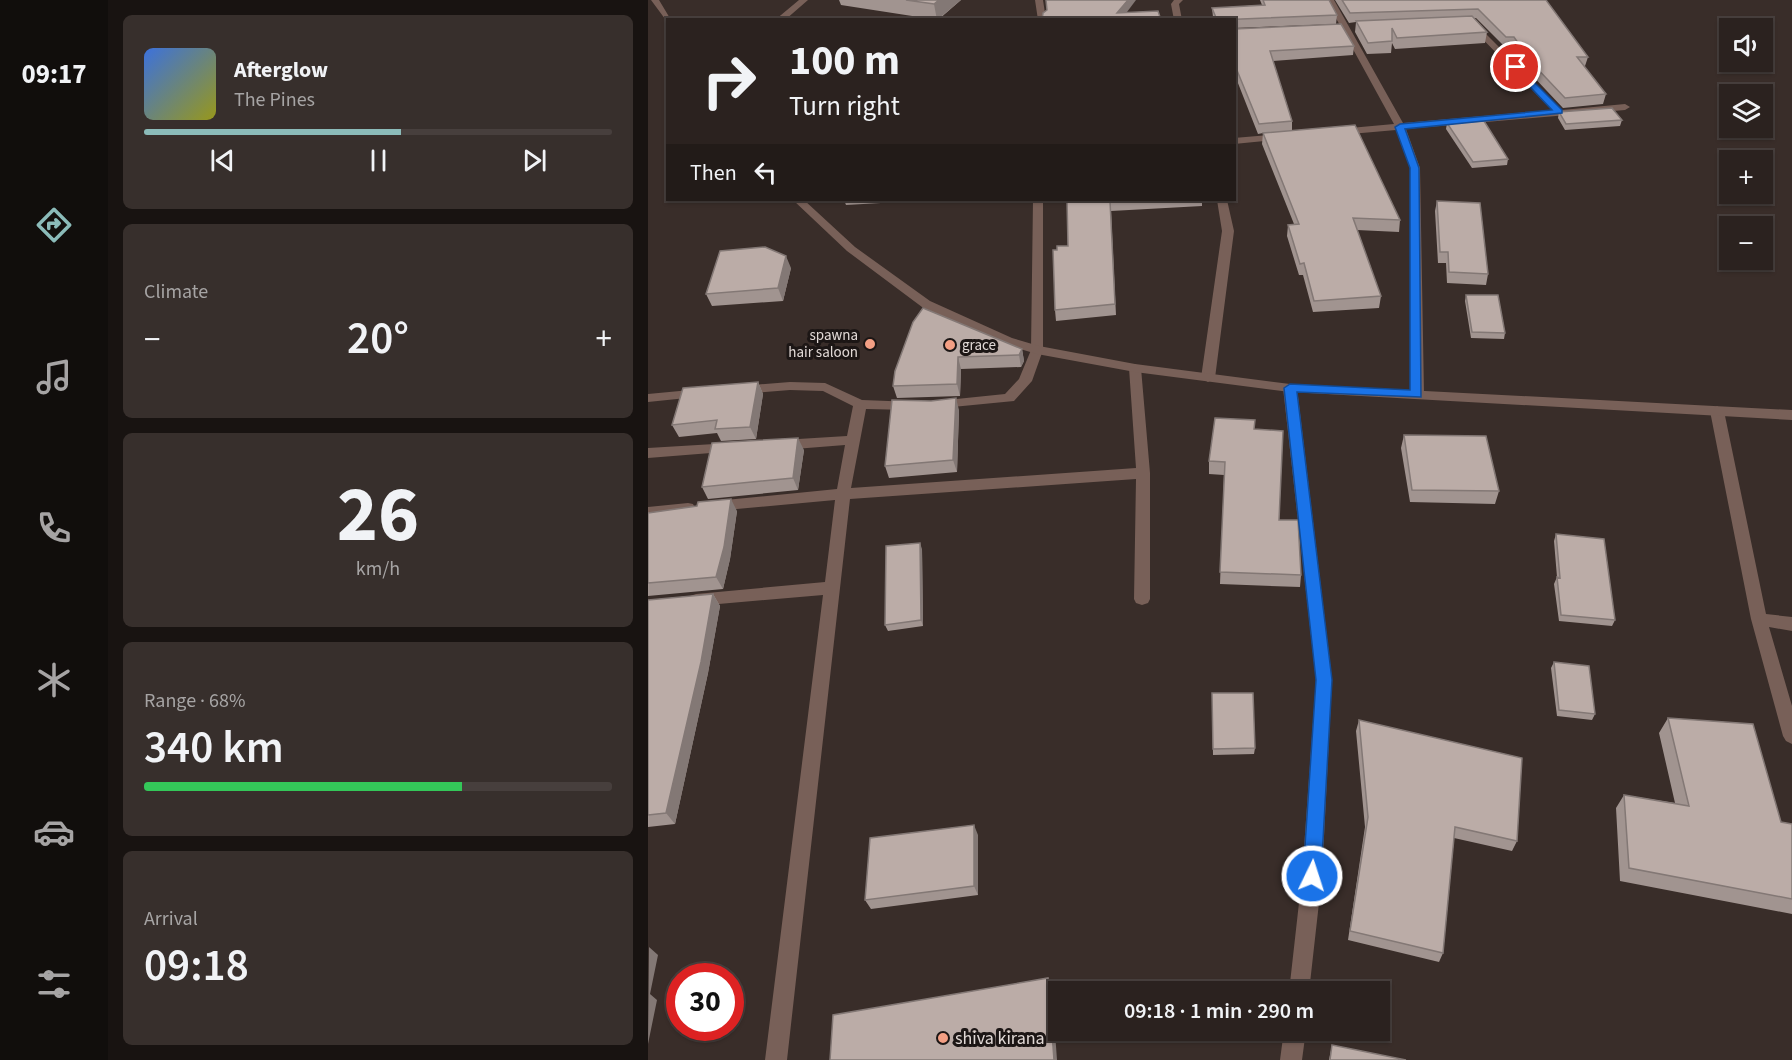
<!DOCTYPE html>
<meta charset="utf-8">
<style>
:root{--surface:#2b221f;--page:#372f2c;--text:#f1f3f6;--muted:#a6a4a4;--line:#473f3d;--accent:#8bbbb9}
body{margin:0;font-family:"Source Sans 3",sans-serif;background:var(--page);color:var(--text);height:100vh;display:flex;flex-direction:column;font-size:22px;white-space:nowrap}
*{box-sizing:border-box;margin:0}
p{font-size:20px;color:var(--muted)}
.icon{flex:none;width:33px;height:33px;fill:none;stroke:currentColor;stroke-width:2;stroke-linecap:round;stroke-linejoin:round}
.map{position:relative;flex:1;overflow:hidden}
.panel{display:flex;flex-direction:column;gap:15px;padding:15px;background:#181311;width:540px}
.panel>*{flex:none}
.guide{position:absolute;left:18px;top:18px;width:570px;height:183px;border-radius:0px;box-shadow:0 2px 4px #0004,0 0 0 2px var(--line);background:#2b221f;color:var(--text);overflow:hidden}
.fabs{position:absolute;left:1071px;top:18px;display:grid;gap:12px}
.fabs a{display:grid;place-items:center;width:54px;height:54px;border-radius:0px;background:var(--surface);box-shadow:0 2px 4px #0004,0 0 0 2px var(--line);font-size:30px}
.speed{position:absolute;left:18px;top:963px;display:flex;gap:12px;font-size:30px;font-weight:700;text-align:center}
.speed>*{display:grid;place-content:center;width:78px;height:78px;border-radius:50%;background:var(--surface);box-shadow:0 2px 4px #0004,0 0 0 2px var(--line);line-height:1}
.speed .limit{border:9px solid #d22;background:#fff;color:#111}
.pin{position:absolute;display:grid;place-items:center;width:51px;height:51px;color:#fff;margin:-26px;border:3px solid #fff;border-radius:50%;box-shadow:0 2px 6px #0007}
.me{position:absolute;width:66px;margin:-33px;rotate:4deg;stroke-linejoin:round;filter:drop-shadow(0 0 4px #0008)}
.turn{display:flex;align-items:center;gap:21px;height:126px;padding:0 24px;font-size:27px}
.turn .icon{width:78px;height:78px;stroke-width:2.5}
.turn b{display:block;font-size:42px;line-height:51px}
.then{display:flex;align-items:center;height:57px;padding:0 24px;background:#0003;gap:12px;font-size:22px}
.big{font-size:45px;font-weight:600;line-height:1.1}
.panel .tile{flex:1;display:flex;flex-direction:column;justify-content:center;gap:9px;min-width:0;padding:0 21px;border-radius:9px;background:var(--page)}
.panel .dial{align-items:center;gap:0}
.dial b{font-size:78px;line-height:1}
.song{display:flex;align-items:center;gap:18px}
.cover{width:72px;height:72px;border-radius:9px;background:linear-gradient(135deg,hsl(220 70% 55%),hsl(60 70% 35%))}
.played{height:6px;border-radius:3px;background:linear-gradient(90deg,var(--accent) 55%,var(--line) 55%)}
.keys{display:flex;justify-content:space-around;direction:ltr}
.heat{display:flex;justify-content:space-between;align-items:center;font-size:33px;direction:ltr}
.charge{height:9px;border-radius:4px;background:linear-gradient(90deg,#34c759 68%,var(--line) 0)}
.trip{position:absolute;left:400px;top:981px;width:342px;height:60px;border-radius:0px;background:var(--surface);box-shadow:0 2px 4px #0004,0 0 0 2px var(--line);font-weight:600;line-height:60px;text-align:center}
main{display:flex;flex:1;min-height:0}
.tabs{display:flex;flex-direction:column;width:108px;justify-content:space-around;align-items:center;background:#110e0c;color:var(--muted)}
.tabs .icon{width:42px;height:42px}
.tabs .current{color:var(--accent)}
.tabs b{font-size:27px;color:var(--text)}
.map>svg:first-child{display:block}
</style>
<main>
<nav class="tabs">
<b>09:17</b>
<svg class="icon current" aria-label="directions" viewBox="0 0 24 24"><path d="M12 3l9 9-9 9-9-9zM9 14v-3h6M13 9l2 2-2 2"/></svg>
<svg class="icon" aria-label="music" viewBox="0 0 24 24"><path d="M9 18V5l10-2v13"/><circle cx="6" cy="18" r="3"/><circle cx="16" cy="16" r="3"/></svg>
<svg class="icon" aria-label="phone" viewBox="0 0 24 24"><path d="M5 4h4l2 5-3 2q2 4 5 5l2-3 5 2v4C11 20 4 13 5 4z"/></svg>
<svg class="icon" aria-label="climate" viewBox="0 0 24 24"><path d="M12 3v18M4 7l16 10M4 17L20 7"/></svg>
<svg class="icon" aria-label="car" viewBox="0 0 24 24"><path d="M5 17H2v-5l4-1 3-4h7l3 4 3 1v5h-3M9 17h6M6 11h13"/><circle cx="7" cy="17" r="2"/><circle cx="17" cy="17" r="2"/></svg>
<svg class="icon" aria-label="filters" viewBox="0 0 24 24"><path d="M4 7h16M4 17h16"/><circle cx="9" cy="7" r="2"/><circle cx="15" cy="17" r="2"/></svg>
</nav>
<section class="panel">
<div class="tile">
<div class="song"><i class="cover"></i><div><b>Afterglow</b><p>The Pines</p></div></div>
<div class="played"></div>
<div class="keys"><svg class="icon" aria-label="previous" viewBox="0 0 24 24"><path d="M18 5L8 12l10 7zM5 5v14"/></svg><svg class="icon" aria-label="pause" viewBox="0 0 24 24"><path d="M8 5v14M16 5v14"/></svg><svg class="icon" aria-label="next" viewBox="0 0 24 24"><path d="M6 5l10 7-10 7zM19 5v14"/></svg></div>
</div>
<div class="tile"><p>Climate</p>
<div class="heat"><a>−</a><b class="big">20°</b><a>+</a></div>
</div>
<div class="tile dial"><b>26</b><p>km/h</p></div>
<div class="tile"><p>Range · 68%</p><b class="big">340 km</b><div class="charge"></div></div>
<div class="tile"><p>Arrival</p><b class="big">09:18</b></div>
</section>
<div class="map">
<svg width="1144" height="1060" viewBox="0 0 1144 1060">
<rect width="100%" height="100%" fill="#392d29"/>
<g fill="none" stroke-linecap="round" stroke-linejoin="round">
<path fill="#786058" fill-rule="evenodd" d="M151 0H160L137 20H127Z
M387 0H395L398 20H390Z
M526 0H535L531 4 534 20H526L523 4Z
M678 0H686L755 123 904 110 820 24 819 22 823 19 914 110 977 104 982 107 977 110 758 129 772 168 776 394 769 398 762 394V168L748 130 691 135 686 132 691 129 746 124Z
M634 134 639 137 638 139 586 144V138Z
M385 200H395V350L384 381 366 401 284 409 282 406 284 403 289 401 357 394 371 379 383 350Z
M569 200H579L586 231 567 378 560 382 553 378 574 231Z
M487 364 493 368 502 473V599L500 603 494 605 488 603 486 599 488 479 202 499 139 1060H117L175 595 48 606 42 604 40 600 42 596 48 594 177 582 187 500 67 511 62 510 60 506 62 502 67 501 189 489 197 445 134 450 127 445 134 440 199 436 205 406 175 391 142 390 92 394 85 390 92 386 142 382 177 383 214 400 267 402 269 405 267 408 262 410 218 409 203 488 488 468 481 368Z
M642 384 649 388 684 680 674 876 661 992H641L654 876 668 680 635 388Z
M53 389 60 393 58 396 0 402V394Z
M1069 406 1076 411 1118 614 1144 617V631L1121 627 1144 706V744L1138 741 1135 736 1103 619 1062 411Z
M83 443 88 445 90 448 88 451 0 458V448Z
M40 503 45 504 47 508 45 512 0 517V507Z
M636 1030H658L654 1060H632Z"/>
<path fill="#786058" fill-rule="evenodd" d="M3 0H11L23 20H20V23Z
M145 200H156L207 247 282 301 364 338 391 346 487 364 642 384 1144 410V420L642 392 487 372 389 354 356 344 274 307 199 251Z"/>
</g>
<path fill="#a19490" d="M191 0H313L290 20 193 5Z
M612 0H681L689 15 688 24 586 28V20H565V17L564 8 614 5Z
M687 0H898L940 57 937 66H936L958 94 955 104 915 108 881 72 864 46H856L828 18H826L839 32 837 43 747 49 744 43 743 53 719 54 707 32 708 22 701 23Z
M586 29 706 46 705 55 625 61 644 121V130L752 220 751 232 709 230 733 296 731 308 665 312 655 275H651L639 236 640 225 646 224 614 144 615 133 610 134 586 73Z
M911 112 974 120 972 126 917 130 910 118Z
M799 123 860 159 859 165 824 168 798 129Z
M196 200H285L198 205Z
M419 200H554V206L463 211 468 315 408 321 407 310 409 250 420 246Z
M789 201 840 274 838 285 799 283 798 263H790L787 211Z
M143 268 135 301 64 306 58 294Z
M818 295 857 333 856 339 823 338 817 301Z
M265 322 374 349 376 361 373 367 313 369 312 396 249 398 245 386Z
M110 382 115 394 108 439 73 441 69 433 31 437 24 425Z
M283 401 311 410 309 472 241 478 237 466Z
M606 429 631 520 653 575 652 587 572 584 576 475 561 474V461Z
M756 435 851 491 847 504 762 502 753 448Z
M156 450 150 490 60 499 54 487Z
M89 511 82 559 75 589 0 596V513Z
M908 534 967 620 964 626 911 621 906 584 909 577 906 541Z
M274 549 275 626 240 631 237 625Z
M65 594 72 606 60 673 27 824 0 827V600Z
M906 662 947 714 944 720 909 716 903 668Z
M564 693 607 748 606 754 565 755Z
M1020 718 1133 822 1144 824V914L972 881 968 808 976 795 1027 803 1011 733Z
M711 720 869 841 864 851 806 838 795 953 791 962 700 940 717 827 708 731Z
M330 835V895L223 909 217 900Z
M684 1045 758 1060H681Z"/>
<path fill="#837875" d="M291 0H313L289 20 286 4Z
M480 0H488L473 20 469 13Z
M138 256 143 268 135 301 130 288Z
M374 349 376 361 373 367 371 355Z
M310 357 313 369 312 396 309 384Z
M110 382 115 394 108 439 102 427Z
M308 398 311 410 309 472 305 460Z
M150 438 156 450 150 490 145 478Z
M83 499 89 511 82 559 75 589 68 577Z
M272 543 274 549 275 626 273 620Z
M65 594 72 606 60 673 27 824 18 813Z
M326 825 330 835V895L326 886Z
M1 947 10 955 2 994 9 1000 0 1044Z
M400 978 404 990 409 1060H406Z"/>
<path fill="#bbaca7" stroke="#837875" stroke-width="1.5" d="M258 0H291L286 4Z
M398 0H480L469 13 510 11 513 20H394L395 13 399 10Z
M615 0H681L689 15 569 20 564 8 617 5Z
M694 0H898L940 57H929L958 94 917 98 883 62 866 37H858L830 9 702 13Z
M824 16 839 32 749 38 744 28V41L720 43 708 21Z
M693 24 706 46 622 51 644 121 611 124 586 63V29Z
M964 108 974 120 918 124 911 112Z
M836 121 860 159 825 162 799 123Z
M707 125 752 220 705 218 733 296 666 301 656 263 652 264 640 225 651 224 615 133Z
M419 200H483L462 201 467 304 407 310 405 250H409V246H420Z
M789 201 832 203 840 274 801 272 800 252H792Z
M117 247 138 256 130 288 58 294 72 251Z
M818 295H850L857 333 824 332Z
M275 308 374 349 371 355 310 357 309 384 245 386 247 371 265 322Z
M110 382 102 427 67 429 69 420 24 425 35 388Z
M308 398 305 460 237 466 244 400 283 401Z
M567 418 607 420 606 429 635 431 631 520H650L653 575 572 572 577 462 561 461Z
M756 435 838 436 851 491 764 490Z
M150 438 145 478 54 487 64 443Z
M83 499 76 547 68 577 0 583V513L49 506 50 502Z
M908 534 956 539 967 620 913 615 909 577 912 578Z
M272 543 273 620 237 625 238 546Z
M65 594 53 662 18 813 0 815V600Z
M906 662 941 666 947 714 911 710Z
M564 693H605L607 748 565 749Z
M1020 718 1105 724 1133 822 1144 824V899L981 868 976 795 1041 806Z
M711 720 874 758 869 841 807 827 795 953 702 931 720 817Z
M326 825V886L217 900 222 838Z
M400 978 406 1060H182L185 1015Z
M684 1045 758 1060H682Z"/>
<path fill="#1a73e8" stroke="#114b97" stroke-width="1.5" d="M868 64 914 110V113L757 129 771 168 773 397 649 392 684 680 673 876 670 882 664 885 658 882 655 876 668 680 636 388 642 384 762 390V168L747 127 752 124 904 110 865 69 864 67Z"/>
<g fill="#f39f84" stroke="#1c1615" stroke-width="2">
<circle cx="222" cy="344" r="6"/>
<circle cx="302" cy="345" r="6"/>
<circle cx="295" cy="1038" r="6"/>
</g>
<g text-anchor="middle" stroke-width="6" stroke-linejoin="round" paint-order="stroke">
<g font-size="15" fill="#e1d9d6" stroke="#1c1615" text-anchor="end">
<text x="210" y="340">spawna<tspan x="210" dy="17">hair saloon</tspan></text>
<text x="314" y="350" text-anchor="start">grace</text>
</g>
<g font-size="18" fill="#e1d9d6" stroke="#1c1615" text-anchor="start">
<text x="307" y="1044">shiva kirana</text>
</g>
</g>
</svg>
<div class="fabs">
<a><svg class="icon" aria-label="sound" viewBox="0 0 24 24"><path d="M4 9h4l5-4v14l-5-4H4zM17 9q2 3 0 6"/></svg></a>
<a><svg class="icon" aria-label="layers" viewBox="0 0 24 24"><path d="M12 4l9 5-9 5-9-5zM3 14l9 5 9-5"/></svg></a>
<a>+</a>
<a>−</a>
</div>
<div class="speed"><div class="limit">30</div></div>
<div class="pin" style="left:868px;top:67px;background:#d93025"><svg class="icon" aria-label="arrive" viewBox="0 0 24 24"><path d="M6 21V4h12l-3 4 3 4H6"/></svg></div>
<svg class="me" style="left:664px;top:876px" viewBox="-20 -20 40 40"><circle r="17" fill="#1a73e8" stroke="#fff" stroke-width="3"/><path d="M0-11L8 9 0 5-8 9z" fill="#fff"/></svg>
<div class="trip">09:18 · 1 min · 290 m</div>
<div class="guide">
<div class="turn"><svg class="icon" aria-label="right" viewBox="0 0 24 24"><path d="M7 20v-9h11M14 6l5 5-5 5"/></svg><div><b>100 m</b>Turn right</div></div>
<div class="then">Then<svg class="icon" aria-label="left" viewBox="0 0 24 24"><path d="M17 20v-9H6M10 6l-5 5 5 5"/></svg></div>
</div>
</div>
</main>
